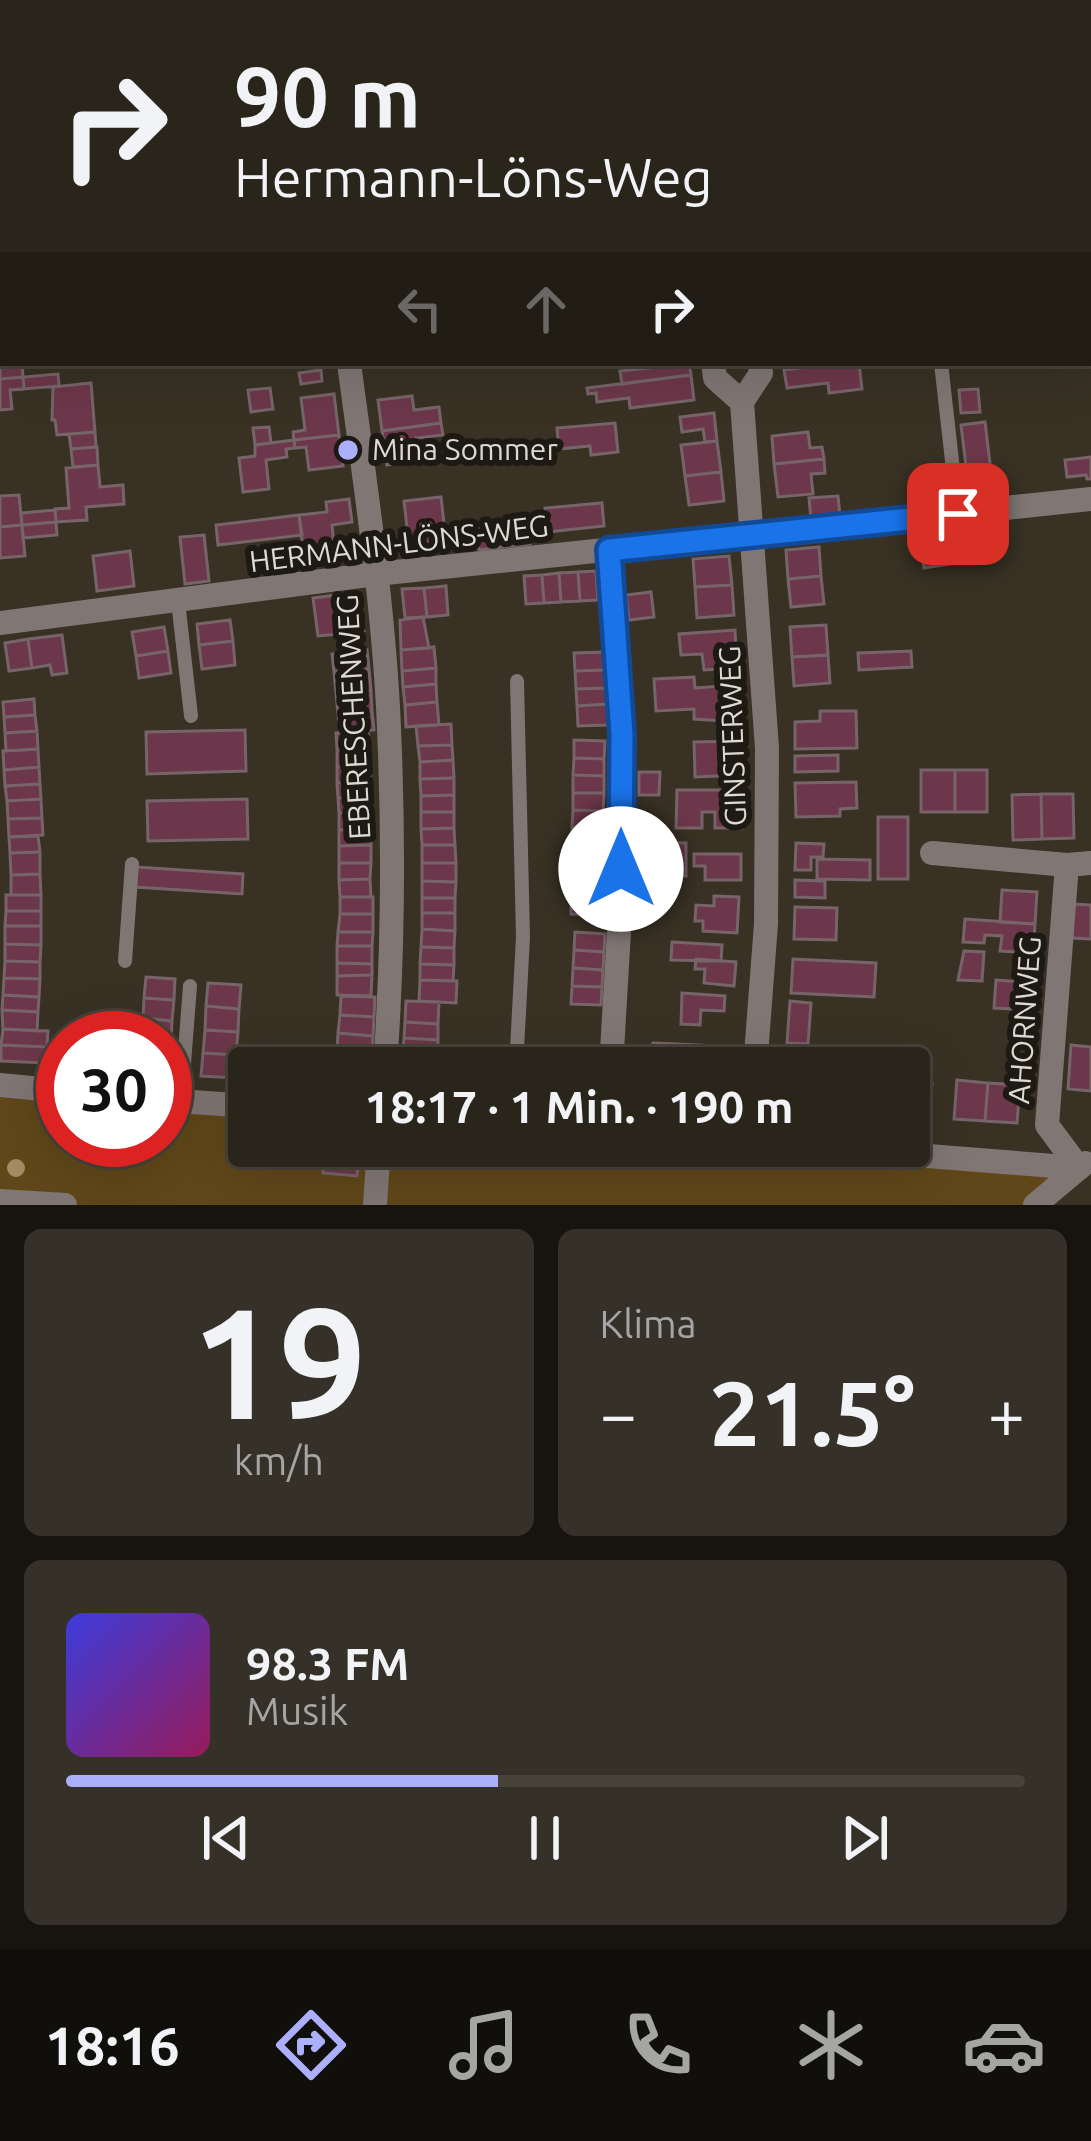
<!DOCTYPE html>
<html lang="de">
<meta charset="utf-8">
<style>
:root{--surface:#2a251b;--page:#363128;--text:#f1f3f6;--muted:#a5a5a3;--line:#46423a;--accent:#acaffb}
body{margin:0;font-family:Ubuntu,sans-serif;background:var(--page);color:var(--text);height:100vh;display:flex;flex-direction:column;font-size:45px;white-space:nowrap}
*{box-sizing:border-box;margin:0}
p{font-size:39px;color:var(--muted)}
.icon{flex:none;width:66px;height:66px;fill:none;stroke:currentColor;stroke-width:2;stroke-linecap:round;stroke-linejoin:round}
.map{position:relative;height:1205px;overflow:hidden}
.drawer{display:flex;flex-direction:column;gap:24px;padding:24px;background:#17140f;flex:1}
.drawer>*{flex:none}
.guide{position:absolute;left:0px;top:0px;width:1092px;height:366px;box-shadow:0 12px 48px #0002,0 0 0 3px var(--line);background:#2a251b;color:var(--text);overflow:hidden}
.speed{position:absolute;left:36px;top:1011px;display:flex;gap:24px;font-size:60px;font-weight:700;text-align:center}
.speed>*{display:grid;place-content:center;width:156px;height:156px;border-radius:50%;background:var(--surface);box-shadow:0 12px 48px #0002,0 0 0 3px var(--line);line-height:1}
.speed .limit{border:18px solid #d22;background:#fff;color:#111}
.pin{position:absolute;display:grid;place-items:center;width:102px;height:102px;color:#fff;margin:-51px;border-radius:24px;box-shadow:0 6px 18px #0006}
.me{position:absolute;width:132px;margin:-66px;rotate:0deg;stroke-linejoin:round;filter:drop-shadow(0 0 9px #0008)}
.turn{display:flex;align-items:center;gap:42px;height:252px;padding:0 36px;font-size:54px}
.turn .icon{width:156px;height:156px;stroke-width:2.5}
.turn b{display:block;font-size:84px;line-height:102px}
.lanes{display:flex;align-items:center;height:114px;padding:0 36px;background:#0003;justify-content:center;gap:60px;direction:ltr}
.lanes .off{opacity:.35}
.big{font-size:90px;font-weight:700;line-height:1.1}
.drawer .widget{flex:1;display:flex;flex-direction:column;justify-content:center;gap:18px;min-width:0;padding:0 42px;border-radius:18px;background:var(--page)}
.drawer .dial{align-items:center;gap:0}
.dial b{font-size:156px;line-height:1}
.song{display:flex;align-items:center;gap:36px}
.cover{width:144px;height:144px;border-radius:18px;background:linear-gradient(135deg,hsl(240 70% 55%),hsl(330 70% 35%))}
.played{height:12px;border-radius:6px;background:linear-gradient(90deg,var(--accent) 45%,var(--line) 45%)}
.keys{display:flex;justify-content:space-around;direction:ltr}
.heat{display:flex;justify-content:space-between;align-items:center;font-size:66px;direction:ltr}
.drawer .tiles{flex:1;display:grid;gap:24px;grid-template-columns:1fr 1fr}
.widget:last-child{grid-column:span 2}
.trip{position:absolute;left:228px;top:1047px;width:702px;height:120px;border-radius:12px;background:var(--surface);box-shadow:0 12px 48px #0002,0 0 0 3px var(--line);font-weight:700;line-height:120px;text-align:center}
.dock{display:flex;height:192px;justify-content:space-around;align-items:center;background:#110f0b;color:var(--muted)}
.dock .icon{width:84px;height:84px}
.dock .on{color:var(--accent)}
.dock b{font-size:54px;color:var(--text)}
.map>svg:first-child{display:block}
</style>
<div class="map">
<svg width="1091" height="1205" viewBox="0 0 1091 1205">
<rect width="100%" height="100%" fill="#383124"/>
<path fill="#60471a" d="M0 1085 63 1091V1140H165V1100L249 1106V1146H802L1079 1168 1035 1205H65L0 1201Z"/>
<path fill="#6c374a" stroke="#766469" stroke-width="3" d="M0 346 3 363H22L23 377 0 379Z
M648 363H689L691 375 622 384 620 371 649 368Z
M840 363H859L862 389 829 393 828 383 787 388 784 370Z
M321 370 322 381 301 384 299 373Z
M58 374 59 386 24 389 23 377Z
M691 375 694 400 630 408 629 398 597 402 596 393 588 394 587 388Z
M23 377 24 389 10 390 12 409 0 410V379Z
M91 383 95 432 57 435 55 420H52L53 387Z
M270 388 273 409 251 412 248 390Z
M978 389 980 412 961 413 959 390Z
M334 394 339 435 294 440 293 432 305 430 301 398Z
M412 396 414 410 439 407 441 423 382 431 378 400Z
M714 413 717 441 705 442 703 429 682 432 680 417Z
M985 422 993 488 969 491 961 425Z
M441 423 443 435 416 438 418 460 387 465 382 431Z
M615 423 618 452 591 455 590 446 559 449 557 428Z
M269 427 271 443 255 445 253 428Z
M95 432 96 447 71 449 69 434Z
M808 432 810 448 822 447 824 459 774 464 772 436Z
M339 435 343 466 309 470 306 447 295 448 294 440Z
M294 440 295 448 286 449 287 457 266 460 269 489 243 492 239 458 255 456V445Z
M717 441 721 472 685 476 681 445Z
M97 447 98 465 73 467 71 449Z
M1091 457V479H1087L1086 475 1067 477 1065 460Z
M824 459 825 473 811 474 813 494 778 497 774 464Z
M98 465 100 487 123 485 124 504 86 507 87 520 56 522 55 509 69 508 66 468Z
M721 472 724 501 689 505 685 476Z
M19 495 22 525 0 527V496Z
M838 496 840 516 811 519 809 498Z
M441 497 446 541 409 545 404 501Z
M349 499 352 522 332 525 335 554 304 558 299 515 327 512 326 502Z
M602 503 604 526 547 532 545 508Z
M55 510 56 522 22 525 21 513Z
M299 515 302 535 218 545 216 525Z
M56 522 57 535 23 538 22 525Z
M528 524 530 544 479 550 477 529Z
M22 525 25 556 0 558V527Z
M204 535 209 581 185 584 180 537Z
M948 541 950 564 924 568 921 543Z
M819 547 821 576 788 579 786 550Z
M130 551 134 586 97 591 93 556Z
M729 556 732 585 695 587 693 559Z
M596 571 598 600 580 601 578 572Z
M578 572 580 601 561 602 559 573Z
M559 573 561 602 544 603 542 575Z
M542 575 544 603 526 604 524 576Z
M821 576 824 604 791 607 788 579Z
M732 585 734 615 697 618 695 587Z
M446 586 448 615 427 617 424 588Z
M424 588 427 617 405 618 402 589Z
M359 592 364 631 341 634 336 595Z
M651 592 654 617 629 620 626 595Z
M336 595 341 634 318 636 313 598Z
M423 617 429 648 401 650 400 620Z
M230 620 233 641 199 645 197 624Z
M826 625 828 655 792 657 790 627Z
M164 627 168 651 136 656 132 632Z
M735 630 737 668 704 670 702 654 681 655 679 634Z
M62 635 67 673 52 675 50 665 32 668 28 639Z
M28 639 32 668 9 671 5 643Z
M233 641 235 665 202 669 199 645Z
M434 647 436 668 402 671 401 650Z
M367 650 369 669 334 672 332 654Z
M168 651 171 673 139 678 136 656Z
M911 651 912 667 859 670 858 653Z
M604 652 605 670 575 671 574 653Z
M828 655 830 683 794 686 792 657Z
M436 668V684L403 687 402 671Z
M369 669 371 691 336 693 334 672Z
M605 670 606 688 576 689 575 671Z
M694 677 695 688 736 685 739 722 694 719V709L656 711 654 679Z
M436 684 437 702 405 705 403 687Z
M606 688 607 704 577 706 576 689Z
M371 691 372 711 338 714 336 693Z
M34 699 35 715 4 717 3 702Z
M437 702 439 725 406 727 405 705Z
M607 704 608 725 578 726 577 706Z
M372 711 374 730 340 733 338 714Z
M820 711H856L857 748 795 749V722L820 721Z
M35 715 37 731 5 733 4 717Z
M451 724 452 745 418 746 416 726Z
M245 730 246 771 147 774 146 732Z
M37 731 38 749 6 751 5 733Z
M368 731 369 747 337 749 336 733Z
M574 740 605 741 604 759 574 758Z
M741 741 743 775 695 777 694 742Z
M452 745 453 760 420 762 418 746Z
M369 747 370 765 337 767V749Z
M38 749 39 767 4 770 3 751Z
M838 755V771L795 772V756Z
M574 758 604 759V776L573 775Z
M453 760 454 778 420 779V762Z
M370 765V780L337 783V767Z
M39 767 40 784 5 786 4 770Z
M921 770H955V812H921Z
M955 770H987V812H955Z
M639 772H660L659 795H639Z
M573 775 604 776V793H573Z
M454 778V795L421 796 420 779Z
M370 780 371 796 338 798 337 783Z
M856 782 857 808 840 809V816L796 817 795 783Z
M40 784 41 799 7 801 5 786Z
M677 790H742V828H715V812H702V828H676Z
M573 793H604L603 811 573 810Z
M1041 794H1073L1074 838 1042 839Z
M1041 794 1042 839 1013 840 1012 795Z
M454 795V812H421V796Z
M371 796 370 812 339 813 338 798Z
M41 799 42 818 8 819 7 801Z
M247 799 248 839 148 841 147 801Z
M573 810 603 811V828L572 827Z
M370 812 371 828 339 830V813Z
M421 812H454V828L421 829Z
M878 817H908V879H878Z
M42 818 43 835 9 837 8 819Z
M572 827 603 828V845L572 844Z
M371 828V845L339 846V830Z
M454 828 455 845H422L421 829Z
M38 836 40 852 10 853 9 837Z
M651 842 686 843V876H651Z
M796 843 824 844 823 857H811V870H795Z
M572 844 603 845 602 863 572 862Z
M371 845V863H339V846Z
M422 845H455L456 863H422Z
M40 852V874L11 875 10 853Z
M694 854H741V880H705V866H694Z
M817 859 870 860V880L817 879Z
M572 862 602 863V880L571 879Z
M339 863H371L370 879 339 880Z
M422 863H456V882L422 881Z
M136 867 243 874 242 894 135 887Z
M40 874 41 895H11V875Z
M370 879 371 897H340L339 880Z
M571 879 602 880V897H571Z
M795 880 825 881V898L795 897Z
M422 881 456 882 455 898H422Z
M1002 890 1037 892 1035 924 1000 922Z
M6 895H41V911H6Z
M714 896 739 897 737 933 703 931V921H695L696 905 714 906Z
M340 897H373V914H340Z
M571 897H602L601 915 571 914Z
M422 898H455V913H422Z
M1073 904 1091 905V939L1072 938Z
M795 907 837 908 836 940 794 939Z
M6 911H41V926H5Z
M422 913H455V931L422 929Z
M340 914H373V932H338Z
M965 919 1035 924 1033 953 1000 951 1002 936 985 935 984 943 963 942Z
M5 926H41V945L5 944Z
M422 929 455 931 454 948 421 947Z
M338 932H373L372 946H337Z
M575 932 605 934 604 952 574 950Z
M672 942 722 945 721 961 671 960Z
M5 944 41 945 40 962 5 961Z
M337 946H372V964L337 963Z
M421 947 454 948V965L420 964Z
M574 950 604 952 603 970 573 968Z
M964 951 984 952 982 981 958 980Z
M696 959 736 962 734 986 704 983 705 969H695Z
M793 959 876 963 874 997 791 993Z
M5 961 40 962V979L4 978Z
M337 963 372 964V975L337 976Z
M420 964 454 965 453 981 420 980Z
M573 968 603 970 602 987 572 986Z
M372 975 371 996 337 995V976Z
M146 977 175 979 174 1000 144 998Z
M4 978 40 979 39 997 3 995Z
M420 980 457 981 456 1003 419 1001Z
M996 980 1033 983 1030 1010 994 1008Z
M208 983 241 985 239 1009 206 1006Z
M572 986 602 987 601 1005 571 1004Z
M682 993 725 996 724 1011 701 1010 700 1025 681 1024Z
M3 995 39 997 38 1012 2 1010Z
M341 996 375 997 374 1017 340 1015Z
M144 998 174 1000 172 1021 143 1018Z
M406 1001 439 1002 438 1024 405 1022Z
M790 1001 811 1003 808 1044 787 1043Z
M206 1006 239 1009 238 1032 205 1030Z
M2 1010 38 1012 37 1031 3 1029Z
M340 1015 374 1017 373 1036 338 1033Z
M143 1018 172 1021 171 1042 141 1038Z
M405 1022 438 1024V1040L404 1038Z
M3 1029 48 1031 47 1047 1 1045Z
M205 1030 238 1032 236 1055 203 1053Z
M338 1033 373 1036 372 1053 337 1051Z
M404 1038 438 1040 437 1060 402 1057Z
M653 1043 678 1044 677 1068H632L633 1048 652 1049Z
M678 1044 715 1046V1054L729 1055V1068H677Z
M1 1045 47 1047 46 1063 1 1061Z
M1071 1045 1091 1047V1091L1068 1089Z
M337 1051 372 1053 371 1068H336Z
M203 1053 236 1055 235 1078 201 1076Z
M541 1054 562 1056 561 1068H540Z
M562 1056 584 1058V1068H561Z
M402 1057 437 1060 436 1068H401Z
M957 1080 988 1083 985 1121 954 1119Z
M909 1081 932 1083 929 1114 909 1113Z
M988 1083 1020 1085 1017 1123 985 1121Z
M324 1155 359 1157 357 1176 323 1173Z"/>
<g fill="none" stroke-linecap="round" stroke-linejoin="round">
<path stroke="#807775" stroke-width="14" d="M941 363 958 514
M178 601 191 716
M125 961 132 864
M120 1038 121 1034
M516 1068 523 937 517 681
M181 1102 190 986"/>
<path stroke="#807775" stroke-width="24" d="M304 0V3
M696 0 697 3
M349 363C365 484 384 606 389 728 394 842 393 955 385 1068
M713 363 715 378 742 402
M609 551 622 734 620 914 611 1068
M0 623 376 574 1091 499
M932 853 1067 865 1091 863
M1067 865 1047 1125 1079 1168
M755 1068 766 924 767 748 742 402 761 373 760 363
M375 1205 379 1146"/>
<path stroke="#807775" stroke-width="24" d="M0 1085 63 1091
M165 1100 249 1106
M802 1146 1079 1168
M0 1201 65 1205
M1035 1205 1085 1163"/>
</g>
<circle fill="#a38b64" cx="16" cy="1168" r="9"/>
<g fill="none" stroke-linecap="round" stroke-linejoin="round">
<g stroke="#114b97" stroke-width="30">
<path id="route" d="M621 869 622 734 609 550 958 514"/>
</g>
<use href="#route" stroke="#1a73e8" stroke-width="21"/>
</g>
<circle fill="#acaffb" stroke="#1d1913" stroke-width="4.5" cx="348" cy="450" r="12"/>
<g text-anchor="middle" stroke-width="12" stroke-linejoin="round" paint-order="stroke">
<g font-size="30" fill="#ded9d1" stroke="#1d1913" text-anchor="start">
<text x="372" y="460">Mina Sommer</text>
</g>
<g font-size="30" fill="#ded9d1" stroke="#1d1913">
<text transform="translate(399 544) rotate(-7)" y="10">HERMANN-LÖNS-WEG</text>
<text transform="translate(354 717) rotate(-93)" y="10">EBERESCHENWEG</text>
<text transform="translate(733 736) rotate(-92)" y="10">GINSTERWEG</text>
<text transform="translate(1025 1020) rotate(-86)" y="10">AHORNWEG</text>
</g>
</g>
</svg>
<div class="speed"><div class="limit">30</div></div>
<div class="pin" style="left:958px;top:514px;background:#d93025"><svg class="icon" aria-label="arrive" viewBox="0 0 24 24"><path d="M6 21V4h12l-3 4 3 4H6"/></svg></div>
<svg class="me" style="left:621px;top:869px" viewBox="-20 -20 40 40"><circle r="19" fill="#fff"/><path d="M0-13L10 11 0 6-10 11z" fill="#1a73e8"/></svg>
<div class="trip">18:17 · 1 Min. · 190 m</div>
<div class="guide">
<div class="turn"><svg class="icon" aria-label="right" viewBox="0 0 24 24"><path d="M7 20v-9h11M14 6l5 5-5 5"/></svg><div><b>90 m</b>Hermann-Löns-Weg</div></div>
<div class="lanes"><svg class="icon off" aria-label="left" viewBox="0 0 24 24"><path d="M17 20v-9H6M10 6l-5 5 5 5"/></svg><svg class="icon off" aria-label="ahead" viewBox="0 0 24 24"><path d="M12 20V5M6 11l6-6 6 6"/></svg><svg class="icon" aria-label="right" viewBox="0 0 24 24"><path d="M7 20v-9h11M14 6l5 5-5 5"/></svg></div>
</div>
</div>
<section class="drawer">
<div class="tiles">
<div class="widget dial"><b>19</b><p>km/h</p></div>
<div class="widget"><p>Klima</p>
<div class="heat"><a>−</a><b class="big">21.5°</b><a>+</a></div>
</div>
<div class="widget">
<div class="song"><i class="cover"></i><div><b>98.3 FM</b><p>Musik</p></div></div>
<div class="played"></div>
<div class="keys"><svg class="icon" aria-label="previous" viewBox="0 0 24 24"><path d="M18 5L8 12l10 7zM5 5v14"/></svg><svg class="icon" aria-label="pause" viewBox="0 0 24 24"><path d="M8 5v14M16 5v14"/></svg><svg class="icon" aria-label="next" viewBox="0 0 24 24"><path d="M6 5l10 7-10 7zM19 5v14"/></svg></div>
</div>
</div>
</section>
<nav class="dock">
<b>18:16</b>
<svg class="icon on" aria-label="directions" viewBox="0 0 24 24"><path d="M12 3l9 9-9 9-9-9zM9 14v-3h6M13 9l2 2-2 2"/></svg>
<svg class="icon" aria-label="music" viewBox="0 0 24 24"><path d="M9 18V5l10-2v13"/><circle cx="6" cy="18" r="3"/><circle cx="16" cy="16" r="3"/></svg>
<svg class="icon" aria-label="phone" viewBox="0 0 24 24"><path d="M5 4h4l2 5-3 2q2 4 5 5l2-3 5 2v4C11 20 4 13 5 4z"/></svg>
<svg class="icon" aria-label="climate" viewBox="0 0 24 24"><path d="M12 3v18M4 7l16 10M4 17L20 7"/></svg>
<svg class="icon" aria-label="car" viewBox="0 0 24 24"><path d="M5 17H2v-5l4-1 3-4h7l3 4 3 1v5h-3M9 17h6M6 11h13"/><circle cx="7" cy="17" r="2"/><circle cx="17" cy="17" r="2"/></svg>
</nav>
